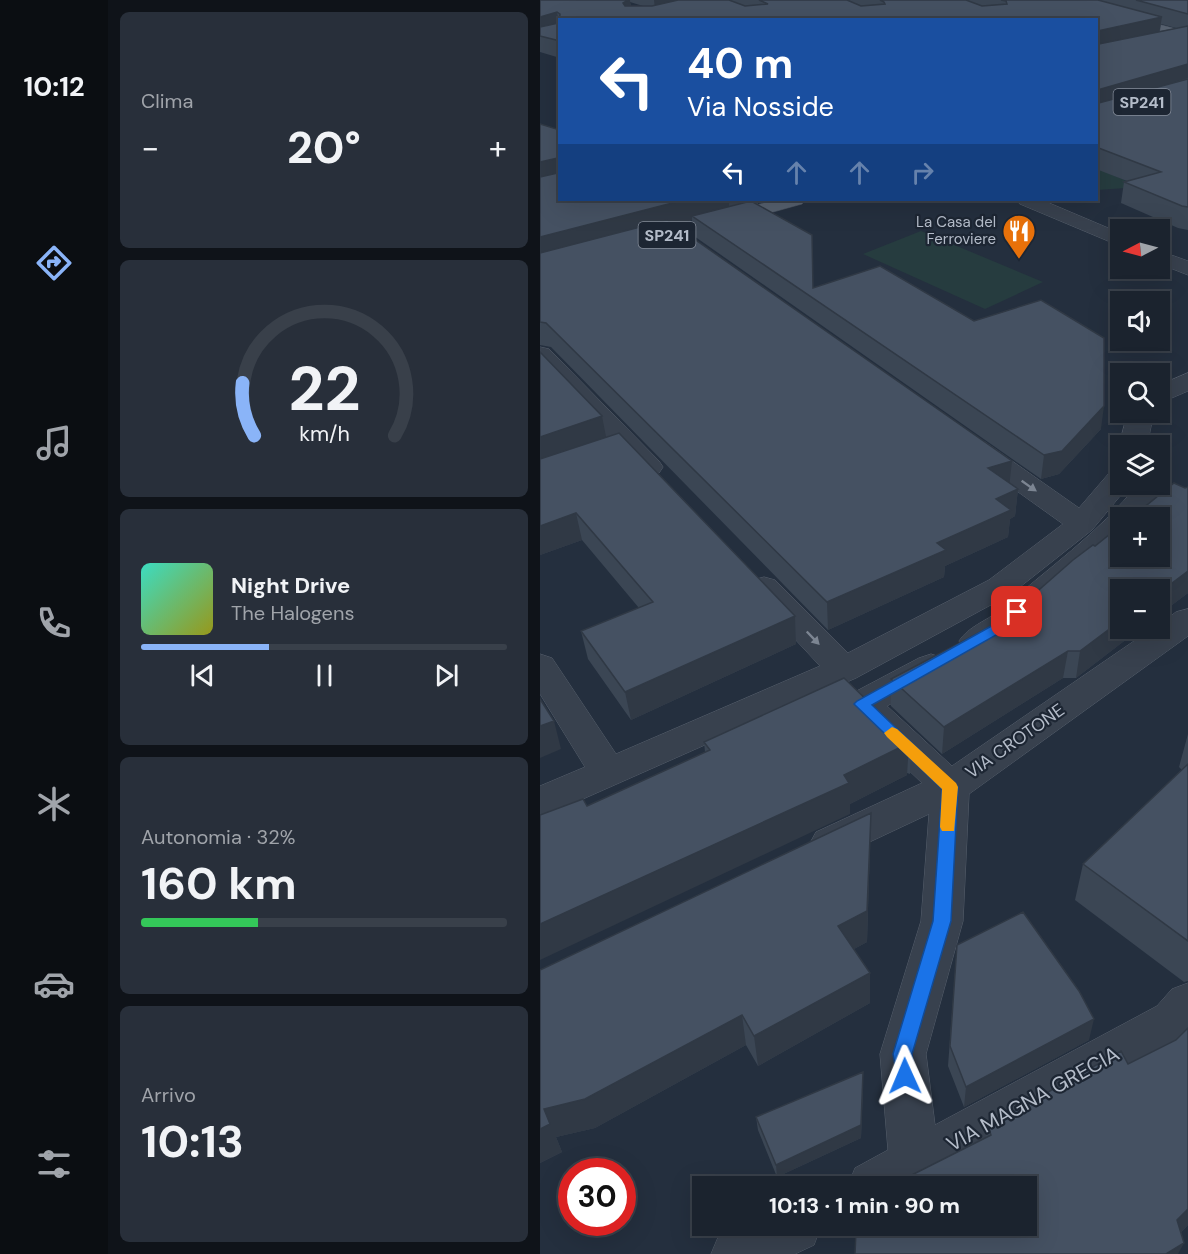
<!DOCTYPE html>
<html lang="it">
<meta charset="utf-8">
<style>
:root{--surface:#1b232e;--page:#282f3a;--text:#f1f3f6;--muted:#a0a4aa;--line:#39404a;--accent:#8ab4f8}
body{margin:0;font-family:"DM Sans",sans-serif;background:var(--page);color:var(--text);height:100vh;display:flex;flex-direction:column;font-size:22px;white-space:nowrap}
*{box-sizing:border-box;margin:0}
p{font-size:20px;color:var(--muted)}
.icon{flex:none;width:33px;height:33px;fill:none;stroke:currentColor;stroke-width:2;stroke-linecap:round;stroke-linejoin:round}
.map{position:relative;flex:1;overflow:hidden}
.side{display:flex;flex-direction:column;gap:12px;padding:12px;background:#0f1319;width:432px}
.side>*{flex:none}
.top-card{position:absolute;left:18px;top:18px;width:540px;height:183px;border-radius:0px;box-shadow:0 6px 24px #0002,0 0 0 2px var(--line);background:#1a4fa0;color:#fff;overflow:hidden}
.needle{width:39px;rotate:264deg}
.buttons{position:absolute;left:570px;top:219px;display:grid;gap:12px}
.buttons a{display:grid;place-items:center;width:60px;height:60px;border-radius:0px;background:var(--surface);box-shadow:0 6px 24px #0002,0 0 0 2px var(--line);font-size:30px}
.speed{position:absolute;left:18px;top:1158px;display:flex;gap:12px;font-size:30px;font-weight:700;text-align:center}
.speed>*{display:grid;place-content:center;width:78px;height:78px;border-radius:50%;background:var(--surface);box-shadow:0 6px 24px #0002,0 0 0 2px var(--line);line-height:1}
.speed .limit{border:9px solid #d22;background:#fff;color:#111}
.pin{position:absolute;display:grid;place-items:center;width:51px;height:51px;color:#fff;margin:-26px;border-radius:12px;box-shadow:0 3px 9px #0006}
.me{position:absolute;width:66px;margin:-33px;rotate:359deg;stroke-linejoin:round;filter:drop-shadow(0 0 4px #0008)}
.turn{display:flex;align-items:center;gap:21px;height:126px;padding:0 30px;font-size:27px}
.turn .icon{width:78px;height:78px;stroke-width:2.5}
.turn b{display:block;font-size:42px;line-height:51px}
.lanes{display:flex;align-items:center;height:57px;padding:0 30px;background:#0003;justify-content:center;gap:30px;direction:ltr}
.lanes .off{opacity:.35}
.big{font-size:45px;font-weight:700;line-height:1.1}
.side .tile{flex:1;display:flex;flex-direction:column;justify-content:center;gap:9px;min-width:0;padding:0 21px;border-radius:9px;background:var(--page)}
.side .dial{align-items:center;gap:0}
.dial svg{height:156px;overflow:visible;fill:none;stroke:var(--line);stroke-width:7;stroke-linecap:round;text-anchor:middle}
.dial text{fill:var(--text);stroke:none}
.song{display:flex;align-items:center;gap:18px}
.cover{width:72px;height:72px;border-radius:9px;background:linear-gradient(135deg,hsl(170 70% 55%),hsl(60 70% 35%))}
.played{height:6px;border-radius:3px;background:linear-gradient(90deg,var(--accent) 35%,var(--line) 35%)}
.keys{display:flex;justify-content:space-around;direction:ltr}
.heat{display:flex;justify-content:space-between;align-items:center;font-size:33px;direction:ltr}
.charge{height:9px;border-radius:4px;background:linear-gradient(90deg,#34c759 32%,var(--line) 0)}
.trip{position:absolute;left:152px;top:1176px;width:345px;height:60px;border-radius:0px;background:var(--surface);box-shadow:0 6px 24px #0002,0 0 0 2px var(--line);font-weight:700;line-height:60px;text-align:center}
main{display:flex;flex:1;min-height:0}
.tabs{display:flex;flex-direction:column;width:108px;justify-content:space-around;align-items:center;background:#0b0e12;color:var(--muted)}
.tabs .icon{width:42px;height:42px}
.tabs .on{color:var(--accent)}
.tabs b{font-size:27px;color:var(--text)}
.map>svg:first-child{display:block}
</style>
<main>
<nav class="tabs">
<b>10:12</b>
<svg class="icon on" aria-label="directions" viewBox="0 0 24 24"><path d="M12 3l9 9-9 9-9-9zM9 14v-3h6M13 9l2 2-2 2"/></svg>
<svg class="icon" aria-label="music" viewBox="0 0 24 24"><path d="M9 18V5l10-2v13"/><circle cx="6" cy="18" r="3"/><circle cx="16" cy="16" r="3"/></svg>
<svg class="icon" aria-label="phone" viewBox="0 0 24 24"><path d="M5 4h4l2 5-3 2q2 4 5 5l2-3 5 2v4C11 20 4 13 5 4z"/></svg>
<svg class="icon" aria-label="climate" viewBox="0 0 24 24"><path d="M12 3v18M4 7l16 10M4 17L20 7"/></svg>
<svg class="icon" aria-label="car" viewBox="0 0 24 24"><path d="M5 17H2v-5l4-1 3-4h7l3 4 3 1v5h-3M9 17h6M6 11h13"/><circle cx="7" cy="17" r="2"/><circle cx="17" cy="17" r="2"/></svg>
<svg class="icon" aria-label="filters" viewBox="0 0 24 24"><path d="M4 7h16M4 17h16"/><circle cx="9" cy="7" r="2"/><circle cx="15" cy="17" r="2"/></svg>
</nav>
<section class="side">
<div class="tile"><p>Clima</p>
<div class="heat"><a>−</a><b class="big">20°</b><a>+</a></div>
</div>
<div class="tile dial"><svg viewBox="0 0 100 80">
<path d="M14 69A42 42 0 1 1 86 69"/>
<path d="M14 69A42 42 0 0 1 8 42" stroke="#8ab4f8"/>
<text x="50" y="56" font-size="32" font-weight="700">22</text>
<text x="50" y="72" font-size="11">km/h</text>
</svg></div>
<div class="tile">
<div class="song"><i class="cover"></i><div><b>Night Drive</b><p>The Halogens</p></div></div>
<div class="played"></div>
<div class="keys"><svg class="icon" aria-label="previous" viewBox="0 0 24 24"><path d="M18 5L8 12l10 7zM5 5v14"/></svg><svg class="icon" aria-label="pause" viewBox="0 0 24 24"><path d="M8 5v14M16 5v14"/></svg><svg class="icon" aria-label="next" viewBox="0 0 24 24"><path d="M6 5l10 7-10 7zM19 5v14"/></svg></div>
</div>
<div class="tile"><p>Autonomia · 32%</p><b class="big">160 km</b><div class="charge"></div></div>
<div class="tile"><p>Arrivo</p><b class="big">10:13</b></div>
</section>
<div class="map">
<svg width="648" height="1254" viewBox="0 0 648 1254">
<rect width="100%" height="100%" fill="#242f3e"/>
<path fill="#263c3f" d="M557 168 600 187 557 190Z
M381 231 503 282 445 309 323 254Z"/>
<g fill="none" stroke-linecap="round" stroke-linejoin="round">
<g stroke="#565f6c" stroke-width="1">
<path id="street" d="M176 200C190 199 215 197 225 210L215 216 179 204Z
M477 200H502L580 233V246L480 204Z
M620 251 648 261V275L620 264Z
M0 347 9 349 119 461 123 467 119 473 109 475 99 473 0 368Z
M648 373V391L620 403V385Z
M588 412H614L607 446H579Z
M435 440 445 442 539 508 570 472 580 470V484H590L552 530 471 594 316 678 0 818V786L45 767 0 694V654L12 658 76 754 280 666 213 594 208 587 213 580 224 577 235 580 308 653 449 580 523 524 425 454 421 448 425 442Z
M620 477 627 484 602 518H580V538L472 635 448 649 436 652 424 649 419 641C428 627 446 621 459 611 506 570 559 533 598 484H620Z
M648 609V636L429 794 423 921 386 1054 395 1125 617 1006 632 989 648 983V1037L393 1183 384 1186H308L315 1168 348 1150 340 1054 381 921 389 814 304 854 290 859 276 854 270 843 276 832 382 783 309 713 304 704 309 695 379 658 391 654 403 658 408 666 403 674 347 706 412 766 613 628H620V624L636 612Z
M199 1226H281L274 1245 255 1254H171L179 1235Z"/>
</g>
<g stroke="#414a57" stroke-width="1">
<path id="primary" d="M506 0H527L648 32V40Z
M235 200H265L262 204 100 249 93 247 90 243 93 239Z"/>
</g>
<use href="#street" fill="#38414e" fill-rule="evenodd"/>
<use href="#primary" fill="#56606e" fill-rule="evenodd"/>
</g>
<path fill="#3b4654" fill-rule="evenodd" d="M0 0H648V230L638 228 581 203 584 182 587 181 556 169V20H20V58L0 52ZM90 2 103 6H91ZM621 24 636 28 620 31Z
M0 124 189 207 273 288 561 429 519 474 501 479 154 236 152 220 134 225 478 489 475 516 470 519 468 537 405 566 404 577 288 630 11 347 0 345Z
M66 438 255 616 256 644 91 720 48 659 41 631 99 608 42 540 0 555Z
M648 487V593L620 614 580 628H601L536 678H523L402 754 351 706V679L475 615V611L555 546Z
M304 678 371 743 370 774 367 773V775L310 804V814L47 806 165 752 164 742Z
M648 734V981L644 982 535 900 543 864 642 770 639 767Z
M331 813 327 942 314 949 330 973V1003L218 1066 206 1045 55 1128 16 1137 22 1152 0 1163V970Z
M417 945 549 1040 424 1107 408 1066Z
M648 1028V1225L641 1232 446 1137 448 1126 588 1064 636 1040Z
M323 1085 321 1138 237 1177 218 1130 216 1117Z"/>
<path fill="#303945" d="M88 0H90L92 15 83 3Z
M114 0H149L115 9Z
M17 12 20 29 0 34V17Z
M622 17 619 34 556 49 558 31Z
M648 64V78L556 108 557 90Z
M18 158 20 180 0 184V162Z
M144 200H189V210L152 216V220L0 261V237Z
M564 406 561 429 519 474 501 479 504 455Z
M62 416 67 442 0 466V437Z
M472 461 469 488 448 468Z
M478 489 475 516 470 519 468 537 405 566 404 577 288 630 287 602 397 543 456 499Z
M36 513 42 540 0 555V526Z
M648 571V593L620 614V592Z
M255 616 256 644 91 720 85 692Z
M580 621V628H601L536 678 540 651Z
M528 651 523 678 402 754 404 727Z
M14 721 21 749 0 758V726Z
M369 743 367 775 310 804V814L0 960V924Z
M331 813 327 942 299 957 298 926Z
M330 973V1003L218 1066 214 1036Z
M202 1015 206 1045 55 1128 16 1137 22 1152 0 1163V1129L4 1109Z
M554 1019 549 1040 424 1107 426 1087Z
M323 1072 321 1138 237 1177 236 1165Z
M648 1209V1225L623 1249 637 1220Z
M644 1243 638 1254H626Z"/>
<path fill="#455162" stroke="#303945" stroke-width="1.5" d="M0 0H88L83 3 85 6H112L138 0H189L205 6 228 4 219 0H307L321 6 345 4 344 2 340 0H426L442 6 467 4 466 1 461 0H558L622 17 558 31 556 38V20H20V41L0 36V27L19 23 20 14 17 12 0 17Z
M596 0H648V14Z
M648 26V64L557 90 556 94V42L559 44Z
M648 79V207L642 206 584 182 621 172 556 147V101L559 103Z
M0 124 20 130V200H144L0 237V177L18 173V158L0 162Z
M211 201 272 235 273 288 340 266 434 321 501 300 564 338V406L522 451 504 455 152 216Z
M127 220 472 461 448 468 478 489 456 499 471 510 397 543 406 550 287 602 6 323 0 322V253Z
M0 352 62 416 0 437Z
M79 433 255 616 85 692 41 631 113 602 36 513 0 526V459Z
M634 483 645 488 648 487V571L620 592V590H580V621L540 651H528L404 727 351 679 477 613 475 611 533 560 553 545 555 546 580 526V556H620V518H591Z
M304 678 371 743 367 740 369 743 304 775 309 783 0 924V815L43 799 47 806 170 750 164 742Z
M0 699 14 721 0 726Z
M648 764V941L543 864Z
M331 813 327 911 298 926 330 973 214 1036 202 1015 45 1099 4 1109 10 1124 0 1129V970Z
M483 912 539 991 554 1019 426 1087 410 1046 417 945Z
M648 1028V1209L637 1220 644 1243 626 1254H315L316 1231 320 1226H486V1186H350L451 1135 448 1126 581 1051 588 1064 636 1040Z
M323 1072 321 1125 236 1165 216 1117Z"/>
<defs><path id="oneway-solid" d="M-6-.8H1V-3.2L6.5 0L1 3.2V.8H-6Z" transform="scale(1.5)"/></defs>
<g fill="#7c8592">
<use href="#oneway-solid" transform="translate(489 486) rotate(35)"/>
<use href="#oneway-solid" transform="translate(273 638) rotate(46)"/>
</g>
<path fill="#1a73e8" stroke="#114b97" stroke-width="1.5" d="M477 608 484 612 465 630 332 705 418 787 411 921 372 1054 375 1076 372 1083 365 1086 358 1083 353 1054 393 921 402 789 314 704 317 701 455 624Z"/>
<path fill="#f59e0b" d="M352 727 357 729 416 783 418 787 414 831H402L400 827 402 789 347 737 344 733Z"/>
<defs>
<g id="restaurant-pin" transform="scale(1.725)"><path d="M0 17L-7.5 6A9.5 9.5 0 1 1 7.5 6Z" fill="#e8710a" stroke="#1d2633"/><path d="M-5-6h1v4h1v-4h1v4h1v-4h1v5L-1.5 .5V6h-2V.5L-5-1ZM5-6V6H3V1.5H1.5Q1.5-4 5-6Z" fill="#fff"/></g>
</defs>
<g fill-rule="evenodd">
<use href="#restaurant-pin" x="479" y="231"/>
</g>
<g text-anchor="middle" stroke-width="4.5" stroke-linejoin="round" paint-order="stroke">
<g font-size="15" fill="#b4bcc9" stroke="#1d2633" text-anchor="end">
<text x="456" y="227">La Casa del<tspan x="456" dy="17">Ferroviere</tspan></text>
</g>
<g fill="#1d2633" stroke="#878f9c" stroke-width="1.5">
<rect x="573.5" y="89" width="57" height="26" rx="4.5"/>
<rect x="98.5" y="222" width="57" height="26" rx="4.5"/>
</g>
<g font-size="16" font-weight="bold" fill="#b4bcc9">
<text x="602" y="108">SP241</text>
<text x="127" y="241">SP241</text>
</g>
<g font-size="18" fill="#b4bcc9" stroke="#1d2633">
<text transform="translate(475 741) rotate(-35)" y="6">VIA CROTONE</text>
</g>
<g font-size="21" fill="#b4bcc9" stroke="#1d2633">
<text transform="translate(493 1099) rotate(-29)" y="7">VIA MAGNA GRECIA</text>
</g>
</g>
</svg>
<div class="buttons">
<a><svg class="needle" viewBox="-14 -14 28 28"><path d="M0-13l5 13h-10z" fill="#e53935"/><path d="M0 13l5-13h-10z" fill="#a0a4aa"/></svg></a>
<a><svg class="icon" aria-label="sound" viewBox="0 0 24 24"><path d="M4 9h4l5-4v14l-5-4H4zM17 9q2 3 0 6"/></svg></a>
<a><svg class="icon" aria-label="search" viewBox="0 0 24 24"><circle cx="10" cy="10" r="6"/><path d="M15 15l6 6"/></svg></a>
<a><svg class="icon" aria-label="layers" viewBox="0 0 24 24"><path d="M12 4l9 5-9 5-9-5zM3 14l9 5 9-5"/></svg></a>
<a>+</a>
<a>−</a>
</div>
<div class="speed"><div class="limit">30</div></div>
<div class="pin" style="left:477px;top:612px;background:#d93025"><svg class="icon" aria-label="arrive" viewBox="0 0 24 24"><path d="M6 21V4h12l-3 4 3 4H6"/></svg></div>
<svg class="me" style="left:365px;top:1076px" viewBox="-20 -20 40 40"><path d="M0-17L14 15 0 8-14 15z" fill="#1a73e8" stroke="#fff" stroke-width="4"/></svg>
<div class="trip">10:13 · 1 min · 90 m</div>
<div class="top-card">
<div class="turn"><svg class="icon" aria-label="left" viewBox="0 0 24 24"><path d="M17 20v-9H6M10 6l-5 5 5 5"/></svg><div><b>40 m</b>Via Nosside</div></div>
<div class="lanes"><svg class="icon" aria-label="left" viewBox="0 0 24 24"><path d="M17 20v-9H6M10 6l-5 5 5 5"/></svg><svg class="icon off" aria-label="ahead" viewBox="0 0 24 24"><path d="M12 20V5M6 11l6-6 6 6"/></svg><svg class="icon off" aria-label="ahead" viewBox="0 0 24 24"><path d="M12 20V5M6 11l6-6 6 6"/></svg><svg class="icon off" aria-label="right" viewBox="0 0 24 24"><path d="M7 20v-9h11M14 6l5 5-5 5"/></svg></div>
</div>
</div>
</main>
